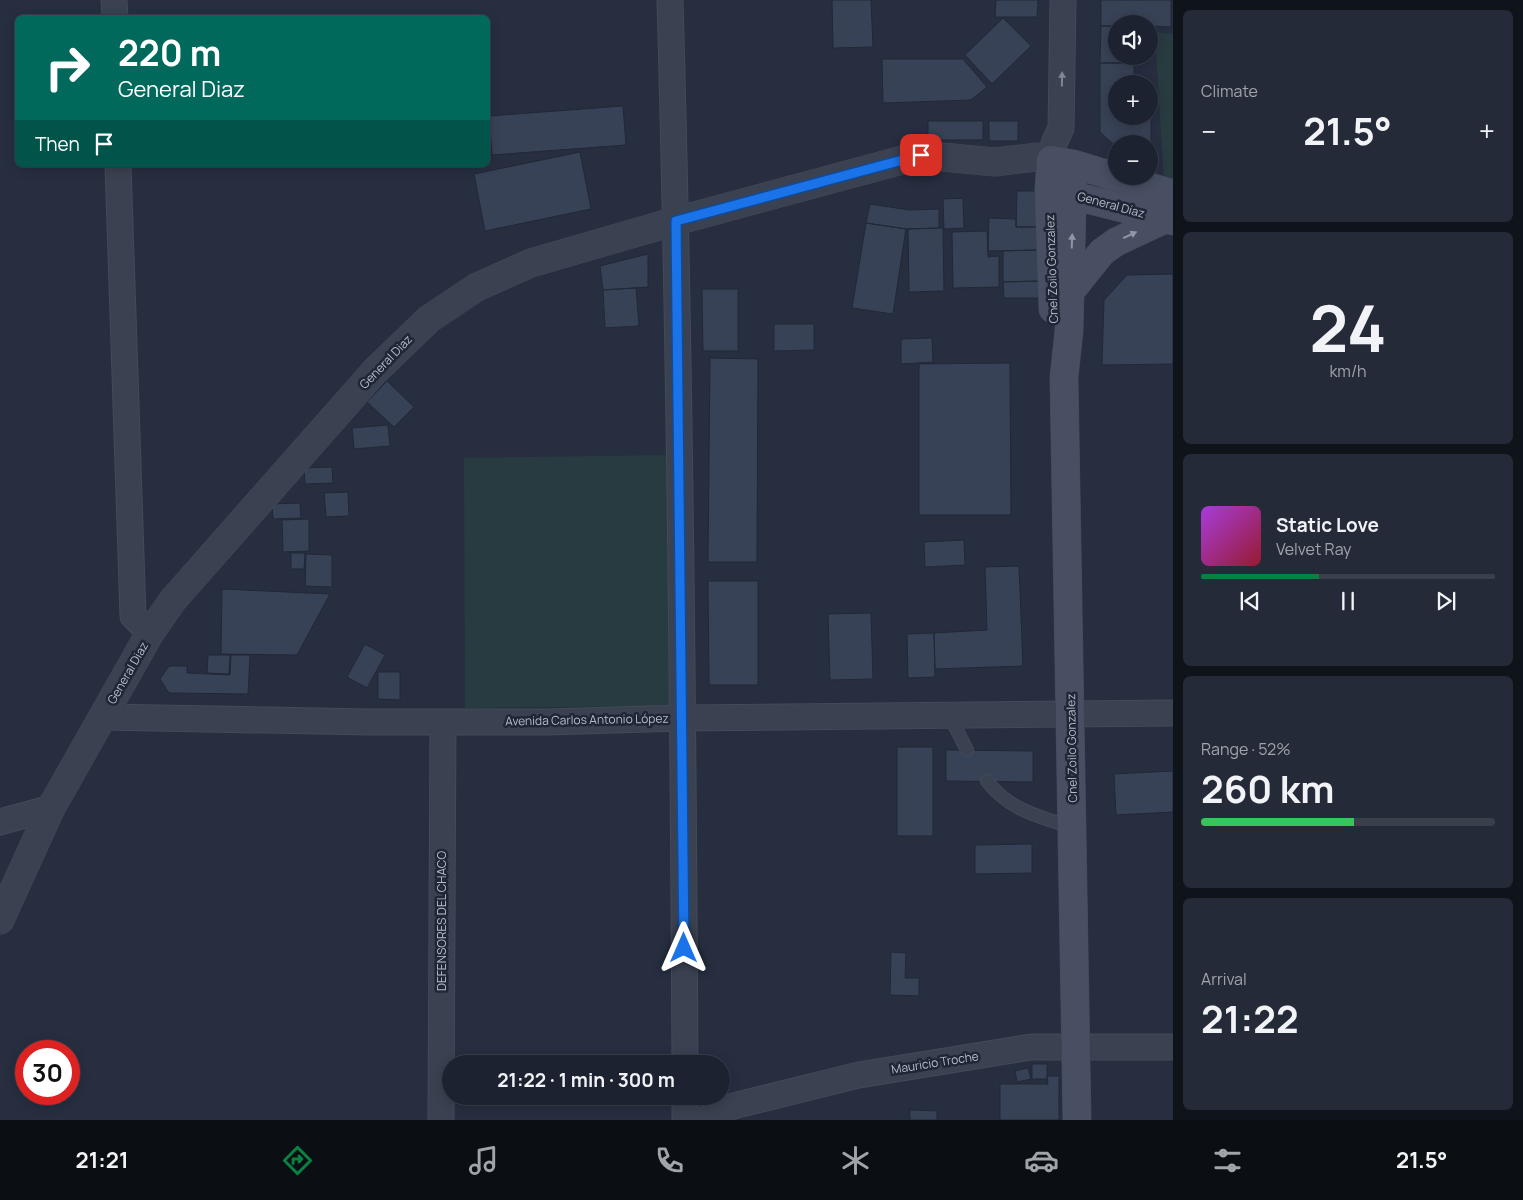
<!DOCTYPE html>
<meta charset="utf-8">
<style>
:root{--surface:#1c2230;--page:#252a38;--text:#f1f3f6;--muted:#a0a4ab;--line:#3a3f4c;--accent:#0b8043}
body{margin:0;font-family:Manrope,sans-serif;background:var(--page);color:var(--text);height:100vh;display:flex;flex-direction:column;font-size:19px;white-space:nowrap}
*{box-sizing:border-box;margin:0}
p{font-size:16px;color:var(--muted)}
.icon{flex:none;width:28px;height:28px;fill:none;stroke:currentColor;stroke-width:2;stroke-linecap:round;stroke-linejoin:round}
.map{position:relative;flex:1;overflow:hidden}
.details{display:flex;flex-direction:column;gap:10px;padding:10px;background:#0f131a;width:350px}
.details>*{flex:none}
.banner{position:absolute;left:15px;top:15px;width:475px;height:152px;border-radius:8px;box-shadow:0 2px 12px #0003,0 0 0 1px var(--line);background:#00695c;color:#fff;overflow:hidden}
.tools{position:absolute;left:1108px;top:15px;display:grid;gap:10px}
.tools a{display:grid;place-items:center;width:50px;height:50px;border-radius:50%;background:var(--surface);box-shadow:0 2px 12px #0003,0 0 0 1px var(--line);font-size:25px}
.speed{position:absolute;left:15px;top:1040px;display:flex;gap:10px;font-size:25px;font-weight:700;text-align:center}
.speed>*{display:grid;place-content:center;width:65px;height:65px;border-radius:50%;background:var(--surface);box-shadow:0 2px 12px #0003,0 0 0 1px var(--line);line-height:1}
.speed .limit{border:8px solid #d22;background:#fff;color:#111}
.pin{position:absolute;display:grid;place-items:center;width:42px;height:42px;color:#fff;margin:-21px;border-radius:10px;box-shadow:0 2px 8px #0006}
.me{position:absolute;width:55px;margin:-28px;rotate:0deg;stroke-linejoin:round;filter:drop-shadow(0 0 4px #0008)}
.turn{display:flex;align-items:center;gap:18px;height:105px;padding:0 20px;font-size:22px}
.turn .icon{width:65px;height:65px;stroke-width:2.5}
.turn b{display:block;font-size:35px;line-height:42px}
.then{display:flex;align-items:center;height:48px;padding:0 20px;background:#0003;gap:10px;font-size:19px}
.big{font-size:38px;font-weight:700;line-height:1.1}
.details .widget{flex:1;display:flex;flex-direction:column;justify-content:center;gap:8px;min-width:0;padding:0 18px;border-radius:8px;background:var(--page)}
.details .dial{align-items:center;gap:0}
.dial b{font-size:65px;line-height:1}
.song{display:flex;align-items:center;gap:15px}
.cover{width:60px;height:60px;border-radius:8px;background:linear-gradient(135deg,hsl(280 70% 55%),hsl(350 70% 35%))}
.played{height:5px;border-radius:2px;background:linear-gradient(90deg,var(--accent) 40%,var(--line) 40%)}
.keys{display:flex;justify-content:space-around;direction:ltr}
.heat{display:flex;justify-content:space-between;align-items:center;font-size:28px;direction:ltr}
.charge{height:8px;border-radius:4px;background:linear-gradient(90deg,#34c759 52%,var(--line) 0)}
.trip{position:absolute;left:442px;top:1055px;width:288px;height:50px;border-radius:25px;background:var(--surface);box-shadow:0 2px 12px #0003,0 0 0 1px var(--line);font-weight:700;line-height:50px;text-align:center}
.menu{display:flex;height:80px;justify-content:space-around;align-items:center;background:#0b0e13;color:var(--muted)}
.menu .icon{width:35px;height:35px}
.menu .active{color:var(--accent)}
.menu b{font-size:22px;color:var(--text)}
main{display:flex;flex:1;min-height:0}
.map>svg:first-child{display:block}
</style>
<main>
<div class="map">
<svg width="1173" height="1120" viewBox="0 0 1173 1120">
<rect width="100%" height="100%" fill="#262e40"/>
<path fill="#283b41" d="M1155 32 1173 34V186L1164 184Z
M669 455 671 706 465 708 464 458Z"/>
<path fill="#384256" stroke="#212837" d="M832 0H871L873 47 833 48Z
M996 0H1038L1037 17H995Z
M1101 0H1171V27L1149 26V24H1116V26H1101Z
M1003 18 1031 46 992 84 965 55Z
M1101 26H1116V56H1135L1134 63H1100Z
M882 59H963L987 87 971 100 883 103Z
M1100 63H1134V84H1116V116H1149V111H1151V147H1149V144L1114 145 1100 132Z
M623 106 626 145 492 155 489 116Z
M928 121H983V140H928Z
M989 121H1018V141H989Z
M580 152 591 209 485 231 474 174Z
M1017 191H1040V227H1016Z
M963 198 964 228 944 229 943 199Z
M870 204 909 210 939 209V228L906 229 866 223Z
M989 218 1016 219V227H1040V250L988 251Z
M866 223 906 229 893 314 852 308Z
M943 228 944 291 909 292 908 229Z
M987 231 988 257 999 256V287L953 288 952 232Z
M1040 250V281L1003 282V251Z
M648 254V287L603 290 600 266Z
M1173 274V364L1102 365 1104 300 1127 275Z
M1040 281V298H1004L1003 282Z
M636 288 639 326 605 328 603 290Z
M702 289H738V351H703Z
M774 324H814V350L774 351Z
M932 338 933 362 901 364V339Z
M710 358 758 359 757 562H708Z
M1010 363 1011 515H919V364Z
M387 381 414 407 394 427 367 402Z
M388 425 390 446 354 449 352 428Z
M332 467 333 483 305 484 304 468Z
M348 492 349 516 326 517 324 493Z
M300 503 301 518 273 519 272 504Z
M309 519V551L283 552 282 520Z
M964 540 965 565 925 567 924 542Z
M291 553H305L304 569H291Z
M306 554 332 555V587L305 586Z
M1019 566 1023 666 935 669 934 633 987 630 985 567Z
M708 581H758V685H709Z
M222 589 330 594 297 655 221 654Z
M871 613 873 679 830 680 828 614Z
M934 633 935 677 908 678 907 634Z
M365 644 385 655 367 688 347 677Z
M208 655H230L229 674 207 673Z
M231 655H250L248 694 169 693 160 679 169 666H187V673L230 675Z
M378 672H400V700L378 699Z
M897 747H933V836H897Z
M946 750 1033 751V782L946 781Z
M1173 771V812L1116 815 1114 774Z
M1032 844V873L975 874V845Z
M891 952 906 953 905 978H919V996L890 995Z
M1032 1064H1047V1079H1032Z
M1028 1068 1031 1079 1017 1082 1015 1071Z
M1047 1076H1059V1120H1000V1084H1048Z
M910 1110 937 1111V1120H910Z"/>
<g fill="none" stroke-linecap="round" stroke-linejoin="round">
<g stroke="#434a59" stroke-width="14">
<path id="service" d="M949 715 967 750
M987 781C1010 811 1039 816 1073 828"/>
</g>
<g stroke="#434a59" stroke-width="27">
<path id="minor" d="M114 0 115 18
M670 0C680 355 683 709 685 1064
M1051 160 1054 143 1061 128 1063 0
M118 165 133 616 150 633
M103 717 369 722H547L683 718 1173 713
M0 822 51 808
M685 1096V1120
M441 1120 443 722
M704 1120 733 1106 859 1075 1031 1047H1173"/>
</g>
<g stroke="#434a59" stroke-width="29">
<path id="tertiary" d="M0 920 51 808 150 633 173 600 375 371 429 319 477 287 531 263 676 221 921 155 995 162 1037 157 1051 160"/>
</g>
<g stroke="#434a59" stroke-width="29">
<path id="secondary" d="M1073 164 1069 331 1064 377 1077 1120
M1055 191 1173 221
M1070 292 1102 252 1116 242 1165 219
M1053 309 1049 189 1051 160 1073 164 1173 194"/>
</g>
<use href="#service" stroke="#3a4150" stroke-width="12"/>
<use href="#minor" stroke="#3a4150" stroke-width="25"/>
<use href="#tertiary" stroke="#3a4150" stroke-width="28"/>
<use href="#secondary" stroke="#484f63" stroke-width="28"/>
</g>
<defs><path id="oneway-solid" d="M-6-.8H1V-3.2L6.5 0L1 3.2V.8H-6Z" transform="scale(1.25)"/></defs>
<use fill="#7e8593" href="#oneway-solid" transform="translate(1062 79) rotate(-89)"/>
<g fill="#9096a6">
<use href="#oneway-solid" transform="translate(1130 235) rotate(-25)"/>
<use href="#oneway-solid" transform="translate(1072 241) rotate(-88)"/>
</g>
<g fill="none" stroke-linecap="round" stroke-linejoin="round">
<g stroke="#114b97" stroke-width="12">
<path id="route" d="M684 948 676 221 921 155"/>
</g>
<use href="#route" stroke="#1a73e8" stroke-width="9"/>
</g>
<g text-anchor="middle" stroke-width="5" stroke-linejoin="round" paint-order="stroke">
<g font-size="12" fill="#b6bcca" stroke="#1f2635">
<text transform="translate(1111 205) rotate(15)" y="4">General Díaz</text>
<text transform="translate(1052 269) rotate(-92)" y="4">Cnel Zoilo Gonzalez</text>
<text transform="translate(386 362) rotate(-46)" y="4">General Diaz</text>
<text transform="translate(128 673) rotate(-60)" y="4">General Diaz</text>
<text transform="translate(587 720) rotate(-1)" y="4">Avenida Carlos Antonio López</text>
<text transform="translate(1072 748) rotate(-91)" y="4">Cnel Zoilo Gonzalez</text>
<text transform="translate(442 921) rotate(-90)" y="4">DEFENSORES DEL CHACO</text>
<text transform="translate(935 1063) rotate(-9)" y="4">Mauricio Troche</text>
</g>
</g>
</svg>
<div class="tools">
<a><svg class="icon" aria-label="sound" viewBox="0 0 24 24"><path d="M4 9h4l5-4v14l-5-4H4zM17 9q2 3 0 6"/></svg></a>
<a>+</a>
<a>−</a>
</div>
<div class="speed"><div class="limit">30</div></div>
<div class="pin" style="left:921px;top:155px;background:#d93025"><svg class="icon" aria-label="arrive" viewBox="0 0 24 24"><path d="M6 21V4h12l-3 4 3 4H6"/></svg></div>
<svg class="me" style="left:684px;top:948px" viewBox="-20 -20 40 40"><path d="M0-17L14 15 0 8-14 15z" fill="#1a73e8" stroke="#fff" stroke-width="4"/></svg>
<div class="trip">21:22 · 1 min · 300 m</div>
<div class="banner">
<div class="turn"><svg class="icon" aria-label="right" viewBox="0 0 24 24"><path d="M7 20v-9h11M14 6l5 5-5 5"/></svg><div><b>220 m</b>General Diaz</div></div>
<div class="then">Then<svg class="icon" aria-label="arrive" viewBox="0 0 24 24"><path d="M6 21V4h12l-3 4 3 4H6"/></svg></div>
</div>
</div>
<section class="details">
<div class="widget"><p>Climate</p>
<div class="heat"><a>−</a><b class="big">21.5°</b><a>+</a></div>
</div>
<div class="widget dial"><b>24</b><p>km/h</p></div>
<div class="widget">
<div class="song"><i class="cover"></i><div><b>Static Love</b><p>Velvet Ray</p></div></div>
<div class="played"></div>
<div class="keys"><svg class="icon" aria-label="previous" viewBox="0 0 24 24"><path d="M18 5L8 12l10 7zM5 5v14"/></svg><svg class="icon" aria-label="pause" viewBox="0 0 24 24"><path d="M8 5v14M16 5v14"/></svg><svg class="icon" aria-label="next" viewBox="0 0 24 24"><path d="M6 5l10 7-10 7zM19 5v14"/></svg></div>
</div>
<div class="widget"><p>Range · 52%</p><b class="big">260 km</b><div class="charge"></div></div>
<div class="widget"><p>Arrival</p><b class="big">21:22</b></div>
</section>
</main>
<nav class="menu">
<b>21:21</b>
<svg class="icon active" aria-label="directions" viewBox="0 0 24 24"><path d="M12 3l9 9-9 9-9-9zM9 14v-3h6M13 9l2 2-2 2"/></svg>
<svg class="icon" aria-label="music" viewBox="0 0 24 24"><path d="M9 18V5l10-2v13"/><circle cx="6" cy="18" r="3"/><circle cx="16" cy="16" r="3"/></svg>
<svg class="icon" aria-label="phone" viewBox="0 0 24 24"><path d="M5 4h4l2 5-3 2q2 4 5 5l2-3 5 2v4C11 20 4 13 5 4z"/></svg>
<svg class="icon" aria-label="climate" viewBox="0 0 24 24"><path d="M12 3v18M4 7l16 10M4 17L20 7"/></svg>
<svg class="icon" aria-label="car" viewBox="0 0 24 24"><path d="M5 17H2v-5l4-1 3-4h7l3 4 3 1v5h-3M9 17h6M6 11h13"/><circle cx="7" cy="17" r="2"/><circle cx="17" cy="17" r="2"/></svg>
<svg class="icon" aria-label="filters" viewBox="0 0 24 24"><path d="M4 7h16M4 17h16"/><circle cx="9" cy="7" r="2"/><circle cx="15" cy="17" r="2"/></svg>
<b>21.5°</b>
</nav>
